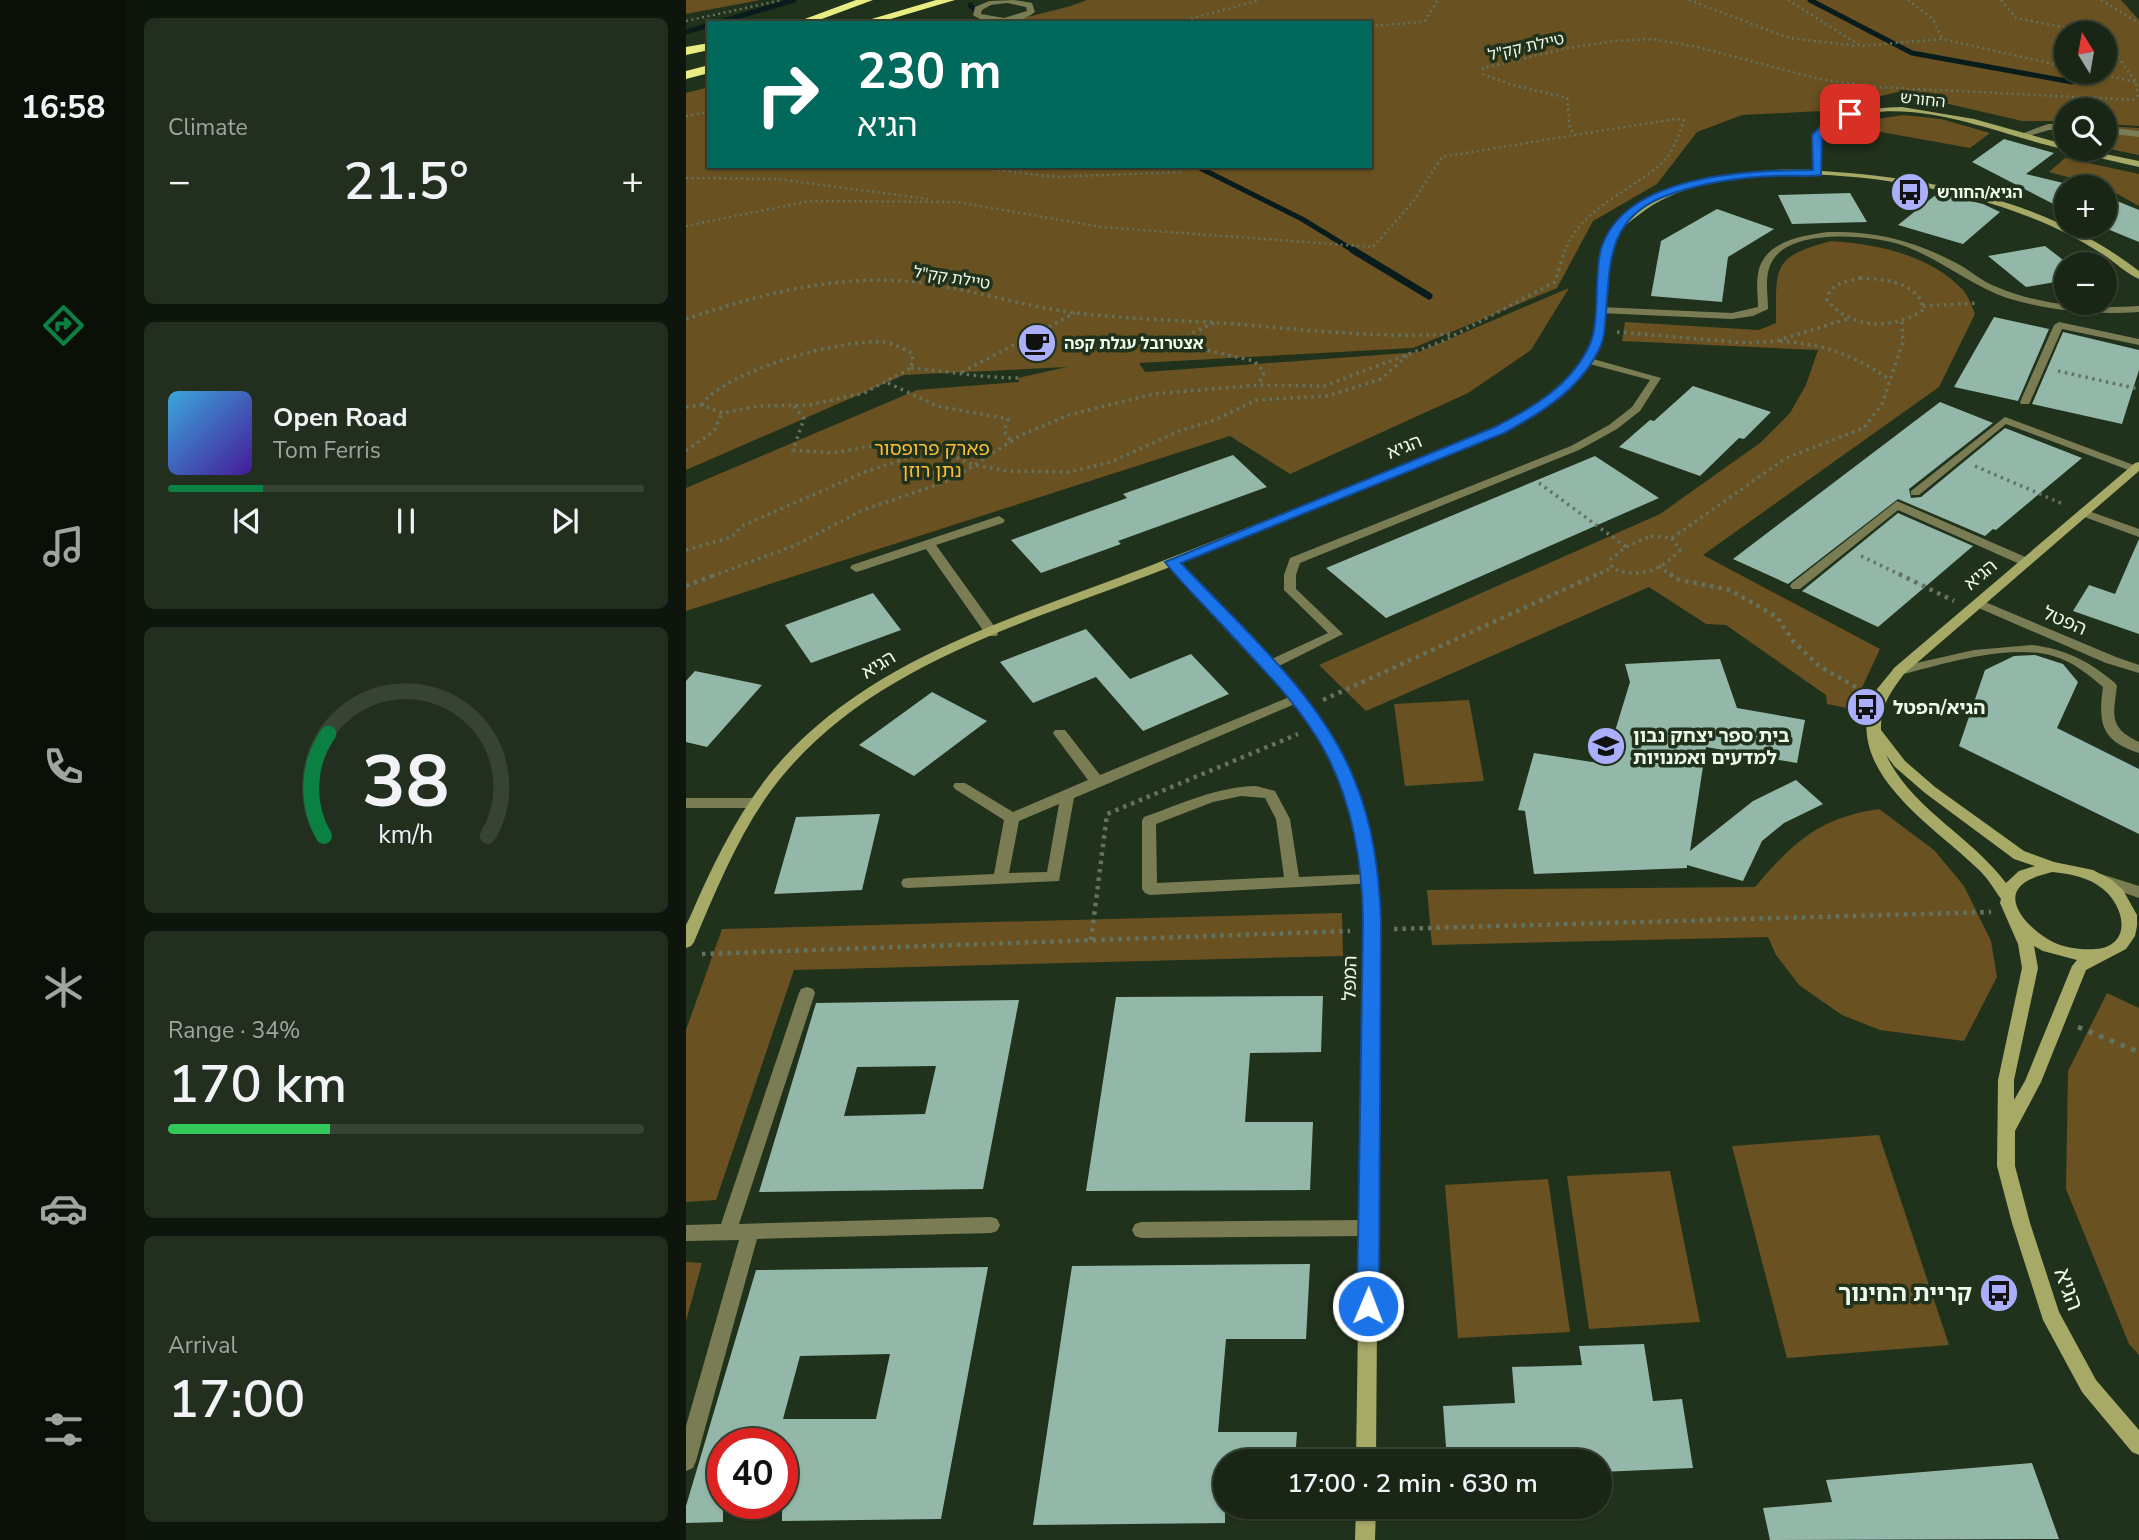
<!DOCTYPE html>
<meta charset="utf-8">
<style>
:root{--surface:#192615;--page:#222e1e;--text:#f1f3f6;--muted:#9fa5a0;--line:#374334;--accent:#0b8043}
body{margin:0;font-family:"Nunito Sans","Noto Sans Hebrew",sans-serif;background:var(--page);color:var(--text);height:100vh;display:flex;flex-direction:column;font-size:26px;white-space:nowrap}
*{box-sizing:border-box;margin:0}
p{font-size:23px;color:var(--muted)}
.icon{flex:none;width:38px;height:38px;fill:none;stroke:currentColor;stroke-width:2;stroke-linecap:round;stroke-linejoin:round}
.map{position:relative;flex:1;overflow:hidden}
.panel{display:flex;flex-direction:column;gap:18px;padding:18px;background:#0e150c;width:560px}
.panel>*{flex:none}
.banner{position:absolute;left:21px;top:21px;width:665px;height:147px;border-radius:0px;box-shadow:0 2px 5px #0004,0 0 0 2px var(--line);background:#00695c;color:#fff;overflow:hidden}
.needle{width:46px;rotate:349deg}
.tools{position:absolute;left:1368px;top:21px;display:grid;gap:14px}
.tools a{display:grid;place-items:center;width:63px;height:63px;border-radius:50%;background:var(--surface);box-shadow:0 2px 5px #0004,0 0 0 2px var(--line);font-size:35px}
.speed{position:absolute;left:21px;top:1428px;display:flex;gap:14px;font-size:35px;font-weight:700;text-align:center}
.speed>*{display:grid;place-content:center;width:91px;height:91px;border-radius:50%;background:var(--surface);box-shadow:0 2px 5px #0004,0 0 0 2px var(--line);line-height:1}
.speed .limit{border:10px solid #d22;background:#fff;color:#111}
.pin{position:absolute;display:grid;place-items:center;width:60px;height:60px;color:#fff;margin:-30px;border-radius:14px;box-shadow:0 4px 10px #0006}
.me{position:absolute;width:77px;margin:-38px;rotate:1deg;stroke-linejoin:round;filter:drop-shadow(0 0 5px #0008)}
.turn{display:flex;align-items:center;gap:24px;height:147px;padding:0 35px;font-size:32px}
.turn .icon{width:91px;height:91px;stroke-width:2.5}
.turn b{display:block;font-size:49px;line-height:60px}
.big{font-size:52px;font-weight:600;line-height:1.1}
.panel .widget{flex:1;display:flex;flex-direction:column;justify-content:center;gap:10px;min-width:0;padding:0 24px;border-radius:10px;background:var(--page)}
.panel .dial{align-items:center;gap:0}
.dial svg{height:182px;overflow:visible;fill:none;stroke:var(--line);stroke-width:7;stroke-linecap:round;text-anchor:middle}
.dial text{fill:var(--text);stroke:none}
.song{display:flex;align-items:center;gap:21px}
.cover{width:84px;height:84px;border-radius:10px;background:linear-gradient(135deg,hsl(200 70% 55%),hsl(260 70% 35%))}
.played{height:7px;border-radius:4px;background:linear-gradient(90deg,var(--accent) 20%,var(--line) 20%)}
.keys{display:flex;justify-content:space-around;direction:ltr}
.heat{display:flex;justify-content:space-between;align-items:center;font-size:38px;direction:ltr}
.charge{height:10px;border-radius:5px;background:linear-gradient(90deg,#34c759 34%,var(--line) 0)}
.trip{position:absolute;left:527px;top:1449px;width:399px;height:70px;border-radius:35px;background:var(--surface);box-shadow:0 2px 5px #0004,0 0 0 2px var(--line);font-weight:600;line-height:70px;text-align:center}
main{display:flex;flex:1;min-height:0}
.tabs{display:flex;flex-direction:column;width:126px;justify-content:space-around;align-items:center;background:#0a0f08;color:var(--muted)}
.tabs .icon{width:49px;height:49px}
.tabs .selected{color:var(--accent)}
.tabs b{font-size:32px;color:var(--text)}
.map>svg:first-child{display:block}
</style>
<main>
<nav class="tabs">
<b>16:58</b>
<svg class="icon selected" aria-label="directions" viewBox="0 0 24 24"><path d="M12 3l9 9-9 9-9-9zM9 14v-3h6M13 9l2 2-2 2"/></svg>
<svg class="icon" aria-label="music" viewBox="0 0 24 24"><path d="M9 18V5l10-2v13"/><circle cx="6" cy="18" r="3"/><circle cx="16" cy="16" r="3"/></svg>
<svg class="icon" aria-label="phone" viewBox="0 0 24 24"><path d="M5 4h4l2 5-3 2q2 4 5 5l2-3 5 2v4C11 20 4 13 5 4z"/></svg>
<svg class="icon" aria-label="climate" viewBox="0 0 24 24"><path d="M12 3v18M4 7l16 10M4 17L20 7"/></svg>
<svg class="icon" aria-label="car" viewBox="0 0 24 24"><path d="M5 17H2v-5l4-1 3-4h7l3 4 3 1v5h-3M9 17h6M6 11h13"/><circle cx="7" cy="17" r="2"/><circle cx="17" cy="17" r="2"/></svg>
<svg class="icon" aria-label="filters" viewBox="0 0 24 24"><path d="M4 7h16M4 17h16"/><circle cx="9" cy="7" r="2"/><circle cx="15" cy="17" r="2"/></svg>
</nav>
<section class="panel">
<div class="widget"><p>Climate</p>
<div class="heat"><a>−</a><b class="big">21.5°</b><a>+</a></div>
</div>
<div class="widget">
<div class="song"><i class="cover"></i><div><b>Open Road</b><p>Tom Ferris</p></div></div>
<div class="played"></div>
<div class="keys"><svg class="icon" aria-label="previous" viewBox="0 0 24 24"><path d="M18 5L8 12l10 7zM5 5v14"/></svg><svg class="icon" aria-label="pause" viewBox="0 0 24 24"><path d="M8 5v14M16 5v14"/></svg><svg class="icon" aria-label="next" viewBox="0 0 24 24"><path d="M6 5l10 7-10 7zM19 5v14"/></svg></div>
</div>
<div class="widget dial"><svg viewBox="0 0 100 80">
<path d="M14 69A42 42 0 1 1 86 69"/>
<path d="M14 69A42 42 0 0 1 16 24" stroke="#0b8043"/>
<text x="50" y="56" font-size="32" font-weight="700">38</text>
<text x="50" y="72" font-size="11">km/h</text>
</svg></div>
<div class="widget"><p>Range · 34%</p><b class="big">170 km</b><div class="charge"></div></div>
<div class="widget"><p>Arrival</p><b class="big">17:00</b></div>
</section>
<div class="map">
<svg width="1453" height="1540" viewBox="0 0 1453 1540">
<rect width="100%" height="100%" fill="#21321c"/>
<path fill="#6a5121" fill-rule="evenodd" d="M0 0H74L0 14Z
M401 0H1435L1453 20V126L1419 124V110H1381V121H1336L1211 92 1135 111 1056 115 1011 132 971 184 907 221 871 288 727 348 453 363 459 372 733 352 883 288 845 350 782 393 604 474 544 436 0 611V488L231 390 333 382 332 378 381 367 218 375 0 470V93L23 87V166H684V23H317L385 6ZM1381 33H1419V72H1381Z
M1217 115 1255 119 1304 133 1284 148 1167 127 1172 122Z
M1419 126 1453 128V155L1419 148Z
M1379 158 1453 174V206L1419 187 1363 172Z
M1145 241C1192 244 1243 255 1276 289 1282 295 1286 306 1289 314L1253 387 1017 555 1194 649 1166 709 1141 704 1140 695 1040 625 1020 624 963 587 680 711 633 665 974 514 1074 443 1104 413 1120 385 1132 350 936 341 939 322 1073 330 1090 323C1090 266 1086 257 1145 241Z
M783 700 798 781 719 786 708 704Z
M1193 809 1248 850 1278 886 1305 941 1311 977 1278 1041 1194 1030 1156 1015 1113 985 1090 955 1082 937 746 945 741 890 1069 887C1107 843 1132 818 1193 809Z
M656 913 657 956 108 970 30 1200 0 1202V1030L36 929Z
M1421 993 1453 1008V1355L1443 1344 1380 1189 1382 1071Z
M1193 1135 1263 1345 1101 1358 1046 1146Z
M984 1171 1014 1322 903 1329 881 1176Z
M862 1179 884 1332 772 1338 759 1185Z
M0 1262 16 1263 0 1321Z"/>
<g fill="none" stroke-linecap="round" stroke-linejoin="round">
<path stroke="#081c1c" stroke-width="5" d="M1124 0 1226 53 1386 82
M284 5 303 23
M31 23 108 0
M0 32 23 25
M510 166 616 219 670 252"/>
<path stroke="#081c1c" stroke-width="7" d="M667 250 743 296"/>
</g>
<path fill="#93b7a8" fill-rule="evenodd" d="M1318 139 1368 153 1340 174 1394 187H1381V211L1286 162Z
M1164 193 1181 222 1106 224 1092 195Z
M1252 193 1297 204 1314 212 1277 244 1212 225Z
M1419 196 1453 210V242L1414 226H1419Z
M1031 209 1088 229 1042 257 1036 302 965 296 975 241Z
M1359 246 1381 263V280L1340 287 1302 256Z
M1308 317 1363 329 1332 401 1268 387Z
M1377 332 1453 350V370L1436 424 1346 404Z
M1007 386 1085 412 1058 439 1053 438 1014 476 933 447 964 420 968 421Z
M1254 402 1307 423 1223 489 1225 498 1235 497 1319 428 1396 458 1310 530 1307 529 1299 536 1212 499 1102 584 1047 559Z
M547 455 581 487 432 541 435 544 355 573 325 540 441 498 437 494Z
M909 456 973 498 700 618 640 568Z
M1212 513 1287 546 1192 627 1116 591Z
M1453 539V634L1387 611 1403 585 1429 594Z
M187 593 215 630 125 663 99 625Z
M400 629 444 679 505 654 543 694 457 731 410 677 347 703 314 662Z
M1328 656 1349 655 1377 664 1392 682 1371 728 1453 769V834L1273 746 1299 670Z
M1034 659 1051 708 1119 720 1111 763 1020 747 1004 851 1067 801 1110 780 1137 804 1098 823 1076 841 1057 881 1001 865V868L848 874 839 811 832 810 848 753 919 764 944 682 939 664Z
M9 671 76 685 21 747 0 742V681Z
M246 692 301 721 228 776 173 745Z
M194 814 176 890 88 894 110 817Z
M637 996 635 1052 564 1053 559 1122H627L624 1190 400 1191 430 997Z
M333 1000 297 1189 73 1192 130 1003ZM250 1066 239 1114 158 1116 171 1067Z
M624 1264 620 1339H540L532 1432H611L609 1461H539V1523L347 1525 386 1266Z
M302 1267 255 1519 96 1521V1444H37V1522L0 1523V1506L70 1270ZM204 1354 190 1419H97L114 1356Z
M958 1344 967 1401 996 1399 1007 1468 914 1472V1461H761L757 1406 829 1403 826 1367 896 1365 893 1346Z
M1346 1463 1373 1539 1084 1540 1077 1508 1146 1502 1140 1480Z"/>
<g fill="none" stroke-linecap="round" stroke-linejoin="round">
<path stroke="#63735f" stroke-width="2.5" stroke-dasharray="2 3.5" stroke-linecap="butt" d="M1003 0 1103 38 1171 46
M1102 0 1175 46 1256 39 1381 67
M1222 0 1247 19 1256 39
M1315 0 1330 18 1408 33
M1415 0 1453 23
M0 21 96 0
M489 23 574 0
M684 26 738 22 752 0
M1419 39 1450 82 1452 100
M1404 72 1450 82
M0 116 23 112
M279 166 370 177 496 172 500 166
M0 178 91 179 242 199
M0 226 124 201 271 202 415 227 687 247 726 203 756 157 889 135
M879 252C892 210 945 191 975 164 987 153 993 135 998 120L989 119 889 135 884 129 881 98 823 84 797 74V68L883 48 928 41 966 39 1012 47 1133 79 1190 87 1452 100"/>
<path stroke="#63735f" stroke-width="3.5" stroke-dasharray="2.5 4.5" stroke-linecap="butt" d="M1174 278C1196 279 1224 281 1236 302V311C1206 330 1164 329 1141 300 1143 283 1160 282 1174 278Z
M1237 306 1292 303
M0 319C81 292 164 270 250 285 297 293 343 307 391 313 447 320 504 320 560 325 631 331 696 338 767 334
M528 323 506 333 498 345 568 361 578 372 573 385
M931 332 1061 343 1090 341 1164 318
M1094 341C1137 344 1169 355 1204 380
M225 368C261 371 296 378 332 378
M1372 371 1453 389
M276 372 389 313
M202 383 251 406 322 419 318 431 325 441
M16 405C37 371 158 338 197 342 208 343 218 349 227 354L225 368
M108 406 118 419 107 450 146 453 204 443 244 448
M0 407 16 405 36 413 73 406 124 405 178 393 225 368
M0 451 28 431 36 413
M1289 466 1377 504
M853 483 940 547
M965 536 986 538 994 550C976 570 952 580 926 568L925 559 940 547Z
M986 538 1100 458 1178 428 1196 404 1217 342 1216 322
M0 550 46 537 56 526 179 472 249 449 288 465 322 471 383 472 425 462 493 431 529 420 570 400 642 396 695 379 721 356
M1175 556 1217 576
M973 566 986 576
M26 576 110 545 177 510 265 480 335 435 383 415 467 394 573 385 638 386 757 341 869 282 879 250
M908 576 926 568"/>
<path stroke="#63735f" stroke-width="4.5" stroke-dasharray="3.5 5" stroke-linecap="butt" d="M984 574 990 579 1044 590 1091 617 1107 641 1133 666 1175 690
M1213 574 1268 601
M0 586 31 574
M637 700 912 574
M708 929 1305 912
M405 940 421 814 612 734
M16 954 664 931"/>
<path stroke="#63735f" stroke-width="5" stroke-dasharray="4.5 7" stroke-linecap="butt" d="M1392 1027 1453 1052"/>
<path fill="#7a7c54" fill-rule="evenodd" d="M328 0 346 3 349 12C332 25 305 27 287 15L289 7 303 1ZM321 3 340 7 341 11 318 18 295 14 296 10 305 5Z
M1362 124H1381V130H1363L1336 138 1332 135Z
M1419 127 1453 131V137L1419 133Z
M1373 322 1453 339V345L1376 329 1344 402 1343 404H1335L1334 402 1368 325Z
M900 357 975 378 954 411 931 429 893 450 614 563 610 575V589L657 634 587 669H577L575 666 577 663 642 633 598 590V575L604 558 885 446 923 425 946 407 964 380 896 362V358Z
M1319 417 1453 467V471H1445L1320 424 1233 495H1225V491Z
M1211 501 1344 559 1346 562 1344 565H1336L1212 510 1114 589H1106L1104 586 1106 583Z
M313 516 319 520 317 523 250 545 311 630 312 633 311 636H301L240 549 174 571 170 572 164 568 166 565Z
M1346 645C1379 649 1403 661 1429 683L1431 686C1427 716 1423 728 1453 742V753C1415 741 1412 723 1417 687 1403 675 1386 661 1367 656 1321 643 1258 664 1213 675L1206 671 1213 667 1288 650Z
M611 694 618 698 616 701 388 798 373 881 222 888 217 887 215 883 217 879 222 878 308 874 318 820 269 789 267 786 269 783H279L327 812 402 780 369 736 367 733 369 730H379L414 775ZM373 804 361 872 323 873 333 821Z
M570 786 589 791 604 819 613 877 684 874 689 875 691 879 689 883 464 895 459 893 456 889V821L458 817C495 804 530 787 570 786ZM555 796 579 798 590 819 598 877 471 883 470 824 527 802Z
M0 798H69L76 803 69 808H0Z
M121 987 127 989 129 993 53 1224 305 1217 311 1219 314 1225 311 1231 305 1233 71 1239 10 1461 7 1468 0 1471V1426L53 1240 0 1241V1225L35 1224 113 993 115 989Z
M683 1220 689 1222 692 1228 689 1234 683 1236 455 1238 449 1236 446 1230 449 1224 455 1222Z"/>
<path fill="#7a7c54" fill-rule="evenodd" d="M1141 232C1193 231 1229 241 1274 265 1286 272 1297 282 1311 287 1355 306 1406 309 1453 306V312C1408 315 1364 311 1321 298 1286 286 1257 261 1221 247 1190 235 1112 228 1089 257 1077 272 1082 292 1082 309L1067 316 1046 319 914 313 909 310 914 307 1046 313 1072 307C1072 297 1070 285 1072 274 1077 242 1114 236 1141 232Z
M1397 509 1453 529V537L1393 515 1391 513Z
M1292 599 1430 657 1453 665V673L1420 663 1288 606 1286 603Z
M1415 874 1453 886V898L1410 883 1408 879 1410 875Z"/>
<path fill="#a7a967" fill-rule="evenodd" d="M1216 107 1288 119 1381 145V149H1395L1453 161V167C1419 159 1386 152 1353 143 1299 128 1240 105 1183 113 1164 115 1150 125 1135 136L1136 171C1249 178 1362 201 1453 271V279C1441 274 1430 263 1418 255 1393 239 1366 225 1338 215 1242 177 1039 147 954 214 945 221 936 226 931 236 920 258 921 285 920 309 917 374 870 403 818 432L494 563C563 635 644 706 677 804 690 841 692 881 694 920L690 1461H670L678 920C677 881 675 841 663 804 631 708 551 638 484 567 342 623 171 666 79 799 49 843 29 893 8 942L5 946 0 948V925L4 917C30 857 59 797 105 750 200 653 337 615 461 567 578 522 694 474 810 428 842 410 878 391 897 359 917 327 908 285 917 250 934 180 1068 166 1128 170L1127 135C1152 111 1182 108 1216 107Z
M1453 462V471L1218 674C1204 693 1195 705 1195 730L1219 761 1249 787 1338 851 1368 862 1407 870 1426 880 1437 890 1451 915V926L1449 936 1440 949 1400 970 1355 1082 1329 1131V1166L1344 1223 1373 1312 1410 1380 1453 1430V1455L1446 1452 1396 1392 1357 1320 1326 1223 1311 1166 1312 1080 1336 968 1332 944 1314 903 1315 899C1308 889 1301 877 1292 869 1248 826 1157 772 1186 698 1190 688 1202 677 1208 668L1449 463ZM1200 755 1209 767 1239 793 1328 859 1349 866 1333 871 1320 883C1285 836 1226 809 1200 755ZM1366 872C1384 874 1403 877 1417 889 1439 907 1447 946 1409 949 1395 950 1379 948 1367 942 1345 931 1308 896 1345 879 1351 876 1359 874 1366 872ZM1348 946 1357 951 1391 960 1386 966 1339 1081 1328 1100V1080L1352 968Z
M670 1507H690L689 1540H669Z"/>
<path fill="#e8ec82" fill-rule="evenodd" d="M170 0H187L125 23H108Z
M250 0H269L191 23H172Z
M23 43V50L0 55V47Z
M23 65V73L0 79V71Z"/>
</g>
<path fill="#1a73e8" stroke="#114b97" stroke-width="2" d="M1164 111 1168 114 1167 116 1150 121 1136 135 1135 175C1120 177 1103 175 1087 176 1052 177 1010 184 977 197 922 219 924 262 920 313 919 323 919 336 915 345 897 387 857 412 818 433L495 563C555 627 635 696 668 779 687 824 693 872 695 920L693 1306 689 1313 682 1315 674 1313 671 1306 677 920C676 852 663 783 624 727 600 691 569 661 540 629 520 607 497 585 479 562L809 427C846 408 886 385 904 344 914 322 908 274 915 249 938 174 1063 170 1127 170L1126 135 1144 117Z"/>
<defs>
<g id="bus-disc" transform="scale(2.0125)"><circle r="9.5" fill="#abaffb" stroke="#21321c"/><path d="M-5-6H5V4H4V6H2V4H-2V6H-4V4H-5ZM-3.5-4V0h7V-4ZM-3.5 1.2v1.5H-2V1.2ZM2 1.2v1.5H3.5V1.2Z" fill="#111"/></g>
<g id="cafe-disc" transform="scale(2.0125)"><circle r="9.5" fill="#abaffb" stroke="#21321c"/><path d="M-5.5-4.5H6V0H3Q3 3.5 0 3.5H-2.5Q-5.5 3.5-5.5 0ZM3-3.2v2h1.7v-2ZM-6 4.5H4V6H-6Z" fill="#111"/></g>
<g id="school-disc" transform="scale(2.0125)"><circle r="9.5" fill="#abaffb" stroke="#21321c"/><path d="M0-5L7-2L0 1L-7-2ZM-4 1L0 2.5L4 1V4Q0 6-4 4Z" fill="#111"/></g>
</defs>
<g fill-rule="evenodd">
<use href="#bus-disc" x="1224" y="192"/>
<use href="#cafe-disc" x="351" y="343"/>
<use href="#bus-disc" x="1180" y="707"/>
<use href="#school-disc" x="920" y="746"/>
<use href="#bus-disc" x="1313" y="1293"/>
</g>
<g text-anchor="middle" stroke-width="7" stroke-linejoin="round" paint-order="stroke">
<g font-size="16" fill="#edf9ea" stroke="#21321c">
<text transform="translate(840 46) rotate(-13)" y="6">טיילת קק"ל</text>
<text transform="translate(1237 99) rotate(6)" y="6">החורש</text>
<text transform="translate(266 277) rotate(9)" y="6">טיילת קק"ל</text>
</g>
<g font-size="16" font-weight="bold" fill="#edf9ea" stroke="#21321c" text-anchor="start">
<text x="1251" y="198">הגיא/החורש</text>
<text x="378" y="349">אצטרובל עגלת קפה</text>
</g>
<g font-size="19" fill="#edf9ea" stroke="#21321c">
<text transform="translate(718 446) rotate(-22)" y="7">הגיא</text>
<text transform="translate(1294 574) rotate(-40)" y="7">הגיא</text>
<text transform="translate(1379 620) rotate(23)" y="7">הפטל</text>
<text transform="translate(192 664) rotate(-31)" y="7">הגיא</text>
<text transform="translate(663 978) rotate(-89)" y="7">המפל</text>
</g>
<g font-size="19" fill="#fdbe33" stroke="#21321c">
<text x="246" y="455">פארק פרופסור<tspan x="246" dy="22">נתן רוזן</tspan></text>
</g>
<g font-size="19" font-weight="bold" fill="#edf9ea" stroke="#21321c" text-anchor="start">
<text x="1207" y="714">הגיא/הפטל</text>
<text x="947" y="742">בית ספר יצחק נבון<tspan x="947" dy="22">למדעים ואמנויות</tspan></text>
</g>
<g font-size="23" fill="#edf9ea" stroke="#21321c">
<text transform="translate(1383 1289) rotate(70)" y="8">הגיא</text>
</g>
<g font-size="23" font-weight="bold" fill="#edf9ea" stroke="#21321c" text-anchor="end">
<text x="1286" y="1301">קריית החינוך</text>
</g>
</g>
</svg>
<div class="tools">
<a><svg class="needle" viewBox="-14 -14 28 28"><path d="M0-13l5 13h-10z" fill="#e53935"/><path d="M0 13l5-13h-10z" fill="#9fa5a0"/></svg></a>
<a><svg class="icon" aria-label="search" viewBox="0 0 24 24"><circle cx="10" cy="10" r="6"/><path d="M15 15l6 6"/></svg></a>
<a>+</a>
<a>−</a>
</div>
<div class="speed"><div class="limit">40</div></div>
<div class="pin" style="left:1164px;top:114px;background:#d93025"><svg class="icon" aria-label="arrive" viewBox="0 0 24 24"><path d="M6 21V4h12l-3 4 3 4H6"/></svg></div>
<svg class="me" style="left:682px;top:1306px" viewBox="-20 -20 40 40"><circle r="17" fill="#1a73e8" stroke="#fff" stroke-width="3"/><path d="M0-11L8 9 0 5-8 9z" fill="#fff"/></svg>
<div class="trip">17:00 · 2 min · 630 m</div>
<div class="banner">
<div class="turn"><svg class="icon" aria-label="right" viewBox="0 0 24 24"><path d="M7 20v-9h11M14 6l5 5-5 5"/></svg><div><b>230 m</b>הגיא</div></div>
</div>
</div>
</main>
